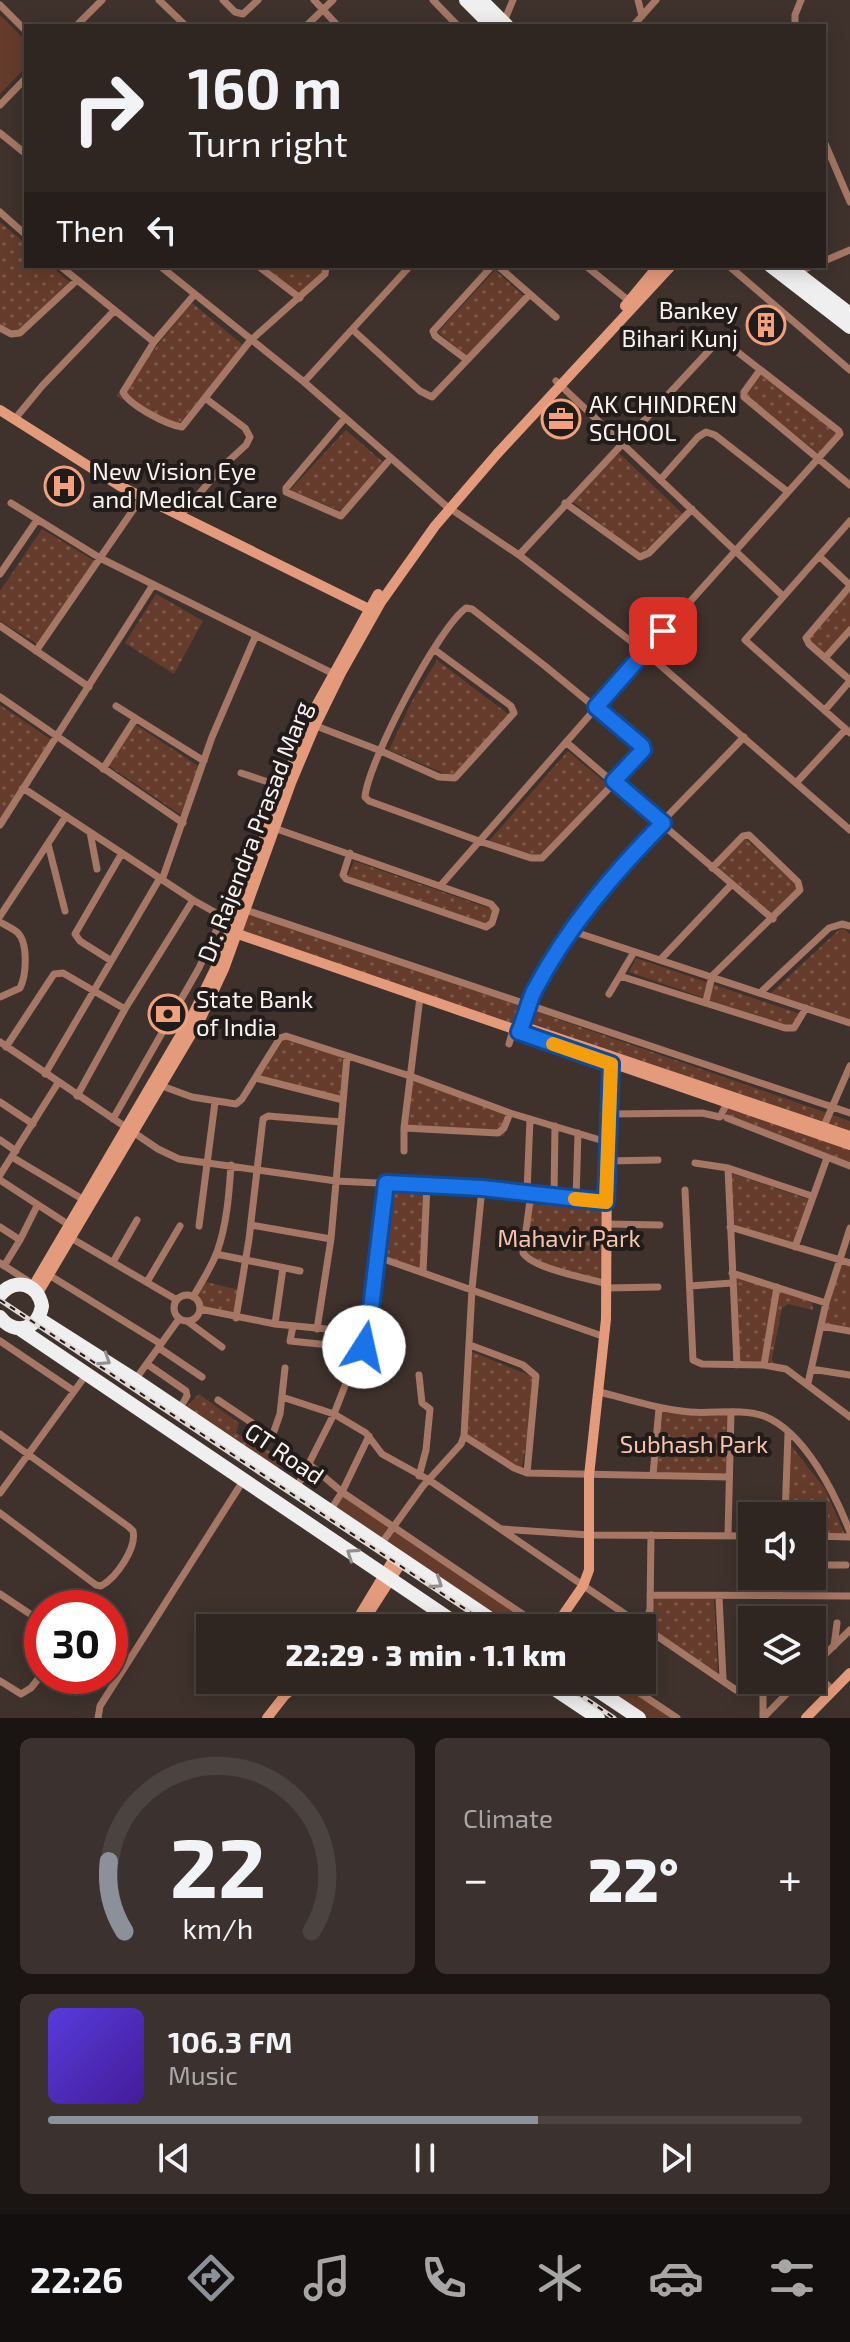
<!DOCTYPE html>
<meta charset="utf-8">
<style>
:root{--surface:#2f2622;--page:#3b322f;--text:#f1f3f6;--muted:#a7a5a5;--line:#4a4340;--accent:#8c9099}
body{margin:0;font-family:"Exo 2",sans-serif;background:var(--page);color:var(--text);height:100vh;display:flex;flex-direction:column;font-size:30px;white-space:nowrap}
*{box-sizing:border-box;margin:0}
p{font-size:26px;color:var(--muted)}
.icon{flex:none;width:44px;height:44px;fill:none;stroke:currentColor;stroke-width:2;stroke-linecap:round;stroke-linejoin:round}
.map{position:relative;height:1718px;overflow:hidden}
.panel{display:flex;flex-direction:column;gap:20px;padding:20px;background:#1a1513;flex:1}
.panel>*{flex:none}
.hud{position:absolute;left:24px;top:24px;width:802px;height:244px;border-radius:0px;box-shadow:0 4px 20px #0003,0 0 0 2px var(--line);background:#2f2622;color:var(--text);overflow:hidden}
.controls{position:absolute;left:738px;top:1502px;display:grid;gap:16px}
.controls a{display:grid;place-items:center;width:88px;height:88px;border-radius:0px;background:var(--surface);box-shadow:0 4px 20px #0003,0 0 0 2px var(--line);font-size:40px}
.speed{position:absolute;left:24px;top:1590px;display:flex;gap:16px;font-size:40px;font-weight:700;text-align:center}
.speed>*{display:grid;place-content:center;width:104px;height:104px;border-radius:50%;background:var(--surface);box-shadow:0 4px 20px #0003,0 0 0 2px var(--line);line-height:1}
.speed .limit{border:12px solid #d22;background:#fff;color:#111}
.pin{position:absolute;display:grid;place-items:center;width:68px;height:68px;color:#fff;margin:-34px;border-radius:16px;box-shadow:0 4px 12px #0006}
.me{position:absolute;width:88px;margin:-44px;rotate:10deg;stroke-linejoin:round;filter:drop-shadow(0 0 6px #0008)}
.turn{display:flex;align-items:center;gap:28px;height:168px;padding:0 32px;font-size:36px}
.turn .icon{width:104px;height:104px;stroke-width:2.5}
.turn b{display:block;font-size:56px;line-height:68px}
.then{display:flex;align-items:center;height:76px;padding:0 32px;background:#0003;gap:16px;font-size:30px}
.big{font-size:60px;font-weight:800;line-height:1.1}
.panel .card{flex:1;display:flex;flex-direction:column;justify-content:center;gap:12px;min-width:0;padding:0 28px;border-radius:12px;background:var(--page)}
.panel .dial{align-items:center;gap:0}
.dial svg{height:208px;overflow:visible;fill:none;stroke:var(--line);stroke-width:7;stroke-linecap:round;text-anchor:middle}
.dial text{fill:var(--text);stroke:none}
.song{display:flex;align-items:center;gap:24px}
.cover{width:96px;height:96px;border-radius:12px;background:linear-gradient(135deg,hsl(250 70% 55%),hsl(260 70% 35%))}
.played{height:8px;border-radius:4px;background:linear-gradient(90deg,var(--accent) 65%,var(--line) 65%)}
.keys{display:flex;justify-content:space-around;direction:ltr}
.heat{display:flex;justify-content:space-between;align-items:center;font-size:44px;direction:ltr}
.panel .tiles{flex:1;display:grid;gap:20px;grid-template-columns:1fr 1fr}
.card:last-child{grid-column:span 2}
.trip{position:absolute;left:196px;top:1614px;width:460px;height:80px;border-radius:0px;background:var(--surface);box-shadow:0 4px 20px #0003,0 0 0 2px var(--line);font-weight:800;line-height:80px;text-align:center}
.menu{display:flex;height:128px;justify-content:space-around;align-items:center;background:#130f0e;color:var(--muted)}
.menu .icon{width:56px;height:56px}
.menu .active{color:var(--accent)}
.menu b{font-size:36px;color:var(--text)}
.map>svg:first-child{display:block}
</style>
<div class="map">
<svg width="850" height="1718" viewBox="0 0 850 1718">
<defs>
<pattern id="park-dots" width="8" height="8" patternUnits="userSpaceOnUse" patternTransform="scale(2)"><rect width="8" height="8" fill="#653c2b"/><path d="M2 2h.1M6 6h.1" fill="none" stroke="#7c594a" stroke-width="1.8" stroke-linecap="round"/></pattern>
</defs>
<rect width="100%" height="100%" fill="#3f322d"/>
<path fill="#653c2b" d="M0 15 26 41V67L0 94Z
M343 1492 544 1628H504L331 1512Z
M582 1680H621L678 1718H639Z"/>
<path fill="url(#park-dots)" d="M0 222 26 244V266H51L72 284 14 337 0 326Z
M263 266H321L325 270 301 296Z
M495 270 524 296 469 358 438 332Z
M192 303 244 346 177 426 116 396Z
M761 374 841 437 822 456 745 395Z
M346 430 384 463 343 512 290 490Z
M619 453 684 515 644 558 573 502Z
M42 529 96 562 39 645 0 621V591Z
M850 592V628L826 654 808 638Z
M156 594 203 621 174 674 125 643Z
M437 660 512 717 455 778 389 750 412 701Z
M0 705 53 741 0 819Z
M135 724 201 768 181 815 109 766Z
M568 751 609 786 542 860 488 842Z
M746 839 800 888 772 913 717 866Z
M354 861 494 910 489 925 348 876Z
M250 912 850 1121V1139L241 936Z
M842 927 850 934V1020L770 994Z
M636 958 803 1015 796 1030 629 972Z
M284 1039 347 1059 344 1097 259 1078Z
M410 1076 510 1113 504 1136 404 1128Z
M728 1106 850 1148V1164L724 1119Z
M727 1172 814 1201 798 1250 730 1227Z
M387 1188 429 1191 423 1270 381 1254Z
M533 1202 606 1212 600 1284 525 1259Z
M842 1264 850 1267V1329L823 1324Z
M733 1276 812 1301 813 1310 788 1304 782 1308 772 1359 774 1365H739Z
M202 1281 239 1290 235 1317 202 1311 192 1299Z
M470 1351 538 1379 521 1472 468 1435Z
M199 1394 239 1423 236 1433 286 1460 274 1473 182 1411Z
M660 1410 730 1414 726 1479 655 1478Z
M789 1443 825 1489 846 1537 812 1535V1516H787Z
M714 1598 718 1673 647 1626 655 1599Z"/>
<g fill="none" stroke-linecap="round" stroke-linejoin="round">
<path stroke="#a57764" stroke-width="7" d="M159 0 186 26
M223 0 235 12 243 14 258 0
M314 0 338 26
M433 0 458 26
M638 0 642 16
M0 5 26 31
M503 24 513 0
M76 26 102 0
M306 26 333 0
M633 26 656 0
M795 26V15L801 0
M0 105 26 78
M0 133 26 154
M824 141 850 202
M0 212 26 235
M824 261 850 250
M60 266 154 342
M160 266 304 382 445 505 519 555 645 652 850 830
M258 266 300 298
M498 266 556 317
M586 266 629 301
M729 266 850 370
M798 272 811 266
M194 295 154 342 123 392C129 405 167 425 182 427L250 341 325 274 326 266
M0 328 11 334 20 333 76 281
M353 330 420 391 432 397 530 294
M467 360 435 336 433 331 492 266
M760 370 744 392V397L850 485
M556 381 783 596
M304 382 410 266
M345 418 286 488V492L341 516 391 458
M14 420 42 386 114 311
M660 480 698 437 706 432 715 435 788 492
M11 503 100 558 332 673
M565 503 640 557 649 553 692 509
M181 515 223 466 246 445 250 437 245 428 205 398
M850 521 745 640 850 733
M819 556 850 585
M0 574 37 520
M850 586 806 638 809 644 850 680
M466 608 472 609 545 666 642 746V754L542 858H531L479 841 369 801 365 797C368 762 438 628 466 608Z
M0 626 89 687
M36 651 142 497
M825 658 850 630
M0 697 183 823
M116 706 204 761
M825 710 850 681
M311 724 381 751 439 777 455 778 514 713 511 706 435 650
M566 742 773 919
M103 769 135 719
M241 773 283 787
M796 783 846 729
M23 788 193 900 234 923
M0 825 153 585
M274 828 491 904 496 910 492 923 486 927 346 879 343 875 350 853
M90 832 97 869
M48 844 65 911
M162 880 212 737 256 635
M441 885 645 652 840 434 839 431 726 343 718 341 519 555
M246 910 850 1113
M0 916 66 816
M0 922C5 925 12 928 17 932 29 943 26 976 20 988L0 997
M572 931 850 1023
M661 959 732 884
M110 960 80 941 75 934 122 853
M620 976 785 1028H794L806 1008
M761 992 829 928 842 924 850 926
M609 994 634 952
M706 1001 712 976 800 890 798 882 749 835 743 836 712 868
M521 1028C562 911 661 825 744 737
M0 1042 158 1149 179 1159 336 1181 482 1188 606 1202
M509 1044 513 1030
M6 1047 54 974 63 973 125 1009
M45 1074 160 878
M256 1078 343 1100
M162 1086 192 1097 236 1104 242 1099 280 1038 286 1036 410 1076 510 1113 607 1142
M77 1096 125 1009 193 900
M0 1102 33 1124
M610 1114 702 1113 720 1117 727 1103
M727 1118 850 1166
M113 1119 199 968 222 918
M824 1126 850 1066
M404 1128 498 1133 504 1128 510 1113
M0 1140 16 1151
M404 1151V1128L420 997
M12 1157 84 1200
M607 1161 658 1160
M695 1163 728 1168 812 1196
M728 1168 737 1365
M0 1175 58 1083
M0 1180 69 1225
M685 1190 693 1360 702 1364 764 1365 786 1369 850 1417
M527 1192 530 1119
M531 1193 523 1253C534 1269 587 1278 607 1284
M554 1196 555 1126
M576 1199 578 1133
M607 1224 660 1225
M251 1225 331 1239
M199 1226 215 1102
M0 1227 20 1240 4 1266
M730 1227 850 1263
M71 1238 177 1300
M20 1240 37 1206
M795 1247 827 1158
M216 1254 300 1271
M378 1257 605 1337
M113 1262 137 1220
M0 1263 28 1281
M423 1272 427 1185
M732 1273 826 1303
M49 1275 161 1344
M147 1282 180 1226
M690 1286 732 1283
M607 1288 658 1287
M174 1308a13 13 0 1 1 26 0a13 13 0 1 1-26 0Z
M193 1297C201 1283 211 1268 217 1252 227 1224 229 1194 231 1165
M200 1309 275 1324 368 1333
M236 1318 249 1239 263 1119 268 1116 341 1122
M187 1321 222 1347
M275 1324 283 1268
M293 1326 290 1341 359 1348 366 1344 386 1183
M821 1326 850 1331
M317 1329 331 1239 347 1057
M0 1341 74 1391
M470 1345 523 1365 536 1376 527 1473
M159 1348 202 1377
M147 1364 186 1391 187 1396 179 1410
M764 1365 777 1287
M811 1369 850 1375
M135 1380 179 1319
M808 1383 826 1303 850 1228
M600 1392C630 1400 659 1409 690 1412 714 1414 741 1408 764 1416 805 1432 835 1494 850 1532
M282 1397 334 1414 366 1433 382 1454 429 1480 736 1690
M218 1400 267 1433 273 1434 280 1414 285 1368
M0 1434 129 1527 133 1531C137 1548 116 1578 101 1586L96 1585 0 1513
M464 1436 514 1468 527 1473 729 1477
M310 1465 342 1492 543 1628
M653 1475 659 1408
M419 1476 426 1450 430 1409 422 1403 419 1375
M296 1489 334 1414 348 1378
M0 1493 86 1375
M330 1511 342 1492 369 1436
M785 1516 788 1434
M502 1529 589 1535 752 1536
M728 1535 731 1412
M812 1536 850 1537
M381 1544 423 1486 461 1444 464 1436 472 1289 482 1188
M812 1565H846
M0 1594 42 1622
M650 1595 850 1596
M779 1596V1576
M719 1597 723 1678
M645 1626 650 1609 651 1535
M812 1637 813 1623
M834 1646 837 1623
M812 1667 850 1630
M207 1668H210
M812 1671 833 1690
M620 1680 677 1718
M763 1680V1718
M788 1680V1693
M0 1681 21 1694 31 1688 42 1674
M98 1718 100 1706 243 1481
M763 1718 800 1680"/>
<path stroke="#e49b7c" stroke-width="10" d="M625 306 658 266
M0 410 120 486 375 612
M284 783 315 708 378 594
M232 932 850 1145
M522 1026 850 1136
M32 1288 194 1012 217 965 276 806
M38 1293 201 1018 224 969 291 783 315 726 341 673 381 602 435 526 497 454 671 266
M361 1613 396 1555
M355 1628 367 1616 403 1560
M554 1628 583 1586 589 1570V1476L606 1319 607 1142 611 1058
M267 1718 285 1695 304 1680
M806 1718 850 1673"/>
<path stroke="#efefef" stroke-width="14" d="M466 0 492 26
M481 0 507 26
M771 266 850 327
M794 271 850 314
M0 1295C15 1277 38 1283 42 1306 38 1330 15 1336 0 1317
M39 1319 135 1380 504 1628
M20 1329 463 1628
M541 1680 598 1718
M582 1680 639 1718"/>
<g stroke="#e3dad6" stroke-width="5">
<path id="rail" d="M0 1300 494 1628
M558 1680 614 1718"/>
</g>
<use href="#rail" stroke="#211b19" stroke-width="2" stroke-dasharray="6" stroke-linecap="butt"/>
</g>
<defs><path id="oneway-chevron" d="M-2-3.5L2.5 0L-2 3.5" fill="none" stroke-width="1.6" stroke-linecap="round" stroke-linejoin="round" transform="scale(2)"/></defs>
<g stroke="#92908f">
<use href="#oneway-chevron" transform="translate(105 1360) rotate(33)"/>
<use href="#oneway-chevron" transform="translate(352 1554) rotate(-146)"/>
<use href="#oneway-chevron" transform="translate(437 1583) rotate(34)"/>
</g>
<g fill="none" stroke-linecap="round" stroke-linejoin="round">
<g stroke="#114b97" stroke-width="20">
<path id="route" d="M364 1347 371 1308 386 1183 482 1188 606 1202 611 1064 519 1032C525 1019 528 1004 534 991 567 928 613 874 663 823L614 781 643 750 642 746 596 707 663 631"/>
</g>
<use href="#route" stroke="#1a73e8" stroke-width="14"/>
<path stroke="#f59e0b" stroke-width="14" d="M553 1044 611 1064 606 1202 575 1199"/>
</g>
<defs>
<g id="building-ring" transform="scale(2)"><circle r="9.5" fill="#211b19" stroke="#f2a17e" stroke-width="1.5"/><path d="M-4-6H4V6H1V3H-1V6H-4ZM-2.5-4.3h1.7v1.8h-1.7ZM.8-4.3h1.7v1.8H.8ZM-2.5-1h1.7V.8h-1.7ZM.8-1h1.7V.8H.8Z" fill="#f2a17e"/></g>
<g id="office-ring" transform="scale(2)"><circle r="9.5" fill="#211b19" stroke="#f2a17e" stroke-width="1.5"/><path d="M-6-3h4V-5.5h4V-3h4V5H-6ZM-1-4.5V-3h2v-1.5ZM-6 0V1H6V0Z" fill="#f2a17e"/></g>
<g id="hospital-ring" transform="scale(2)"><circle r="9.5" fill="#211b19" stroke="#f2a17e" stroke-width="1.5"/><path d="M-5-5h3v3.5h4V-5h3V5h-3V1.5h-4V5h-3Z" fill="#f2a17e"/></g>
<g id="bank-ring" transform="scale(2)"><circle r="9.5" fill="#211b19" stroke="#f2a17e" stroke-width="1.5"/><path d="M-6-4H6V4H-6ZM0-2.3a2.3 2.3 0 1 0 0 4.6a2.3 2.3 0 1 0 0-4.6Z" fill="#f2a17e"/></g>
</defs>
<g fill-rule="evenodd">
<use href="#building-ring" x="766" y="325"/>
<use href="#office-ring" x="561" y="419"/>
<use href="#hospital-ring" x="64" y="486"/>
<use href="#bank-ring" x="168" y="1014"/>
</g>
<g text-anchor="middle" stroke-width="8" stroke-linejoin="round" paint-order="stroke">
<g font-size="24" fill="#fbf3ef" stroke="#211b19" text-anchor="start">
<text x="738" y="319" text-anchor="end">Bankey<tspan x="738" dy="28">Bihari Kunj</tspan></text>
<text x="589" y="413">AK CHINDREN<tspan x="589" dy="28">SCHOOL</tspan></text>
<text x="92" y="480">New Vision Eye<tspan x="92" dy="28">and Medical Care</tspan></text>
<text x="196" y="1008">State Bank<tspan x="196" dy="28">of India</tspan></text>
</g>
<g font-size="24" fill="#fbf3ef" stroke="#211b19">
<text transform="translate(255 832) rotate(-69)" y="8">Dr. Rajendra Prasad Marg</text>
<text transform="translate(284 1454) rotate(34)" y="8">GT Road</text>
</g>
<g font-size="24" fill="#f9c4ae" stroke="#211b19">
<text x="569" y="1247">Mahavir Park</text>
<text x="694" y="1453">Subhash Park</text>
</g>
</g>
</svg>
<div class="controls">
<a><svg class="icon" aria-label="sound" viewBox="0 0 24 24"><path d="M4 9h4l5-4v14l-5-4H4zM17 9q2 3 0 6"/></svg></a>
<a><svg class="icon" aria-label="layers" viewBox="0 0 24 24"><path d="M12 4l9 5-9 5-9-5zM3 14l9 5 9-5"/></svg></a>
</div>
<div class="speed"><div class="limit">30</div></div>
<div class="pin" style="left:663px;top:631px;background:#d93025"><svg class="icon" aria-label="arrive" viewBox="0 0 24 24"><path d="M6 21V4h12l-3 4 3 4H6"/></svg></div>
<svg class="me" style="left:364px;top:1347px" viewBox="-20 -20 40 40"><circle r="19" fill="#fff"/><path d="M0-13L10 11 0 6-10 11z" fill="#1a73e8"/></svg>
<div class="trip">22:29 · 3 min · 1.1 km</div>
<div class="hud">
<div class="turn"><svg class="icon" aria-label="right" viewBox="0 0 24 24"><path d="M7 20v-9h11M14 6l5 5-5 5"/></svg><div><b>160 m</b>Turn right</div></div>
<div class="then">Then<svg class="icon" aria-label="left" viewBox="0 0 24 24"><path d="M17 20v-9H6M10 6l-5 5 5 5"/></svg></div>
</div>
</div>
<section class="panel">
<div class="tiles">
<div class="card dial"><svg viewBox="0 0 100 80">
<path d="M14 69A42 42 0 1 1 86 69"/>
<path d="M14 69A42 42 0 0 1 8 42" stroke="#8c9099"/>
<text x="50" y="56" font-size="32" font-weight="700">22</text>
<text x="50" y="72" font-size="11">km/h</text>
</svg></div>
<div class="card"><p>Climate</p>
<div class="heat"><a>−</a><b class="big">22°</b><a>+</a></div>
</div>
<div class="card">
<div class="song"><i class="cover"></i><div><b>106.3 FM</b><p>Music</p></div></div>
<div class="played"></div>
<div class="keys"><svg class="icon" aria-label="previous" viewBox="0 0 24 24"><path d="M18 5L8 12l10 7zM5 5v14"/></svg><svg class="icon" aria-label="pause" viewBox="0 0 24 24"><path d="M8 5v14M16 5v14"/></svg><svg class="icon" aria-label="next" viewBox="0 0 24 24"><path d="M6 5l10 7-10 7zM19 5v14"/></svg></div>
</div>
</div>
</section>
<nav class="menu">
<b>22:26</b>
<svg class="icon active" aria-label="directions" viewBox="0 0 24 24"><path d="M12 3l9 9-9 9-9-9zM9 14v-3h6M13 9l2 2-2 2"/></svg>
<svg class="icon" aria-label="music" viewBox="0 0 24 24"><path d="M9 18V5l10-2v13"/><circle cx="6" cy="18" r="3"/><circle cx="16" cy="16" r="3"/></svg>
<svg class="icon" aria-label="phone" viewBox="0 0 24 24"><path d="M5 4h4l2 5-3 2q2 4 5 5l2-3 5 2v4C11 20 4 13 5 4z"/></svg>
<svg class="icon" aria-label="climate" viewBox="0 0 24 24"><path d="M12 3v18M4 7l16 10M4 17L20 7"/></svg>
<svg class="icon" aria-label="car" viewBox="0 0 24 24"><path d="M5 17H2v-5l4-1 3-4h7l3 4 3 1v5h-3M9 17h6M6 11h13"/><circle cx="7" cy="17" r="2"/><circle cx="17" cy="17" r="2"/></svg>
<svg class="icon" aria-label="filters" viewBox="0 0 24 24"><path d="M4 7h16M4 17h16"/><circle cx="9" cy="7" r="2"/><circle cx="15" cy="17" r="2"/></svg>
</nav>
